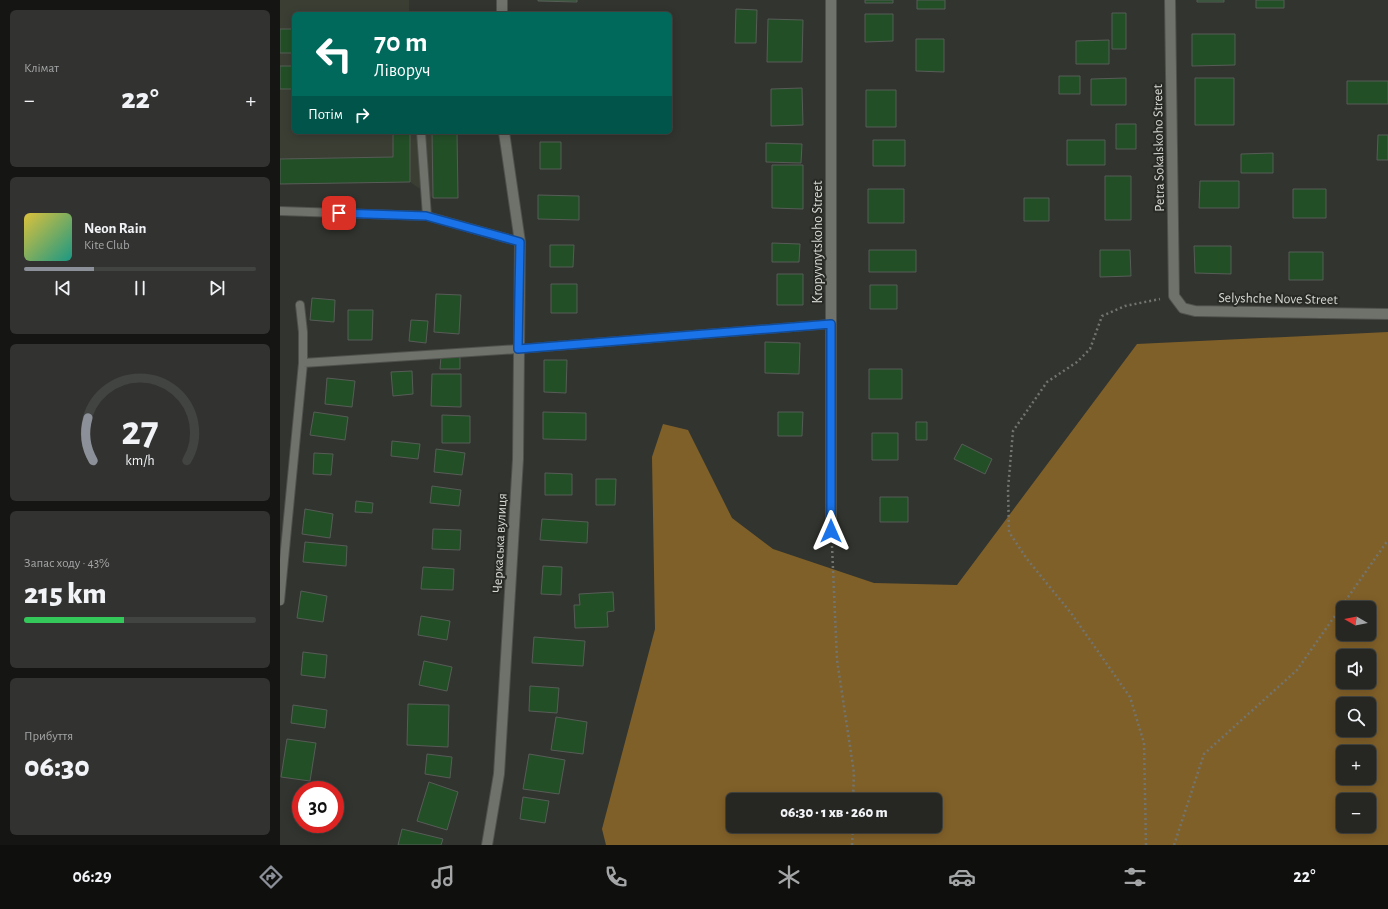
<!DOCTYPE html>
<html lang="uk">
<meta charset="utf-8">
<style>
:root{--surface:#262723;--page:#323330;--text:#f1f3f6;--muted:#a4a5a6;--line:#424441;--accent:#8c9099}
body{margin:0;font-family:"Alegreya Sans",sans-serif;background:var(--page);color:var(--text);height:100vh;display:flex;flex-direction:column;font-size:15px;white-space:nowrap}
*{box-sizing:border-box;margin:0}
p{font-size:13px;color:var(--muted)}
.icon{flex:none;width:22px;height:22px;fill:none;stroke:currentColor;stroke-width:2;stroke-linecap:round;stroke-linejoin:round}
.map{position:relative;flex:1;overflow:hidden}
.panel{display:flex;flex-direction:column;gap:10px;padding:10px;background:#151513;width:280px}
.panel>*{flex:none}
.banner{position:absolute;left:12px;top:12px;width:380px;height:122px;border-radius:6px;box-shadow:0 2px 10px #0003,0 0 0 1px var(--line);background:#00695c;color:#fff;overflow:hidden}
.needle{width:26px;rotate:279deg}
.fabs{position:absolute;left:1056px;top:601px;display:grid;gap:8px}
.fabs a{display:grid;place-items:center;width:40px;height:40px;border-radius:6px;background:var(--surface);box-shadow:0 2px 10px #0003,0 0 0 1px var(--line);font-size:20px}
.speed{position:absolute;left:12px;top:781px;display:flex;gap:8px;font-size:20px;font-weight:700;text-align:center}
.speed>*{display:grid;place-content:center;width:52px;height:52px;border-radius:50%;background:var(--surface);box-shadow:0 2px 10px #0003,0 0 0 1px var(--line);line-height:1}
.speed .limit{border:6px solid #d22;background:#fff;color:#111}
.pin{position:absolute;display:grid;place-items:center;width:34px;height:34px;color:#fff;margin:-17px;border-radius:8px;box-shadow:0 2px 6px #0006}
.me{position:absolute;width:44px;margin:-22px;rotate:0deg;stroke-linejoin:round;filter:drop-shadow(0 0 3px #0008)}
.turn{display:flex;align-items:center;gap:14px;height:84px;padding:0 16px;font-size:18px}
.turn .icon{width:52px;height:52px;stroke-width:2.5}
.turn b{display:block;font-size:28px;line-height:34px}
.then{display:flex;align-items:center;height:38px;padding:0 16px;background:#0003;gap:8px;font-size:15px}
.big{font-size:30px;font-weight:800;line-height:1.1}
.panel .widget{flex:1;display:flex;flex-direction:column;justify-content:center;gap:6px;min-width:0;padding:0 14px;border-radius:6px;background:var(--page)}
.panel .dial{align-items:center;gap:0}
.dial svg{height:104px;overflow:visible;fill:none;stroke:var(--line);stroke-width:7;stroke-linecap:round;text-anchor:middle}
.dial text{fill:var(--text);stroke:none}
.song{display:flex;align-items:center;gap:12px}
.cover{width:48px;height:48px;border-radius:6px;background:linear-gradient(135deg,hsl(50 70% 55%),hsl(170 70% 35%))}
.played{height:4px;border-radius:2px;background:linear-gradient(90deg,var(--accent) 30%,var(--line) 30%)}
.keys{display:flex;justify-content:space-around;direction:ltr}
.heat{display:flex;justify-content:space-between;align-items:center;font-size:22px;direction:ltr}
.charge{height:6px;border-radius:3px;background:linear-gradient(90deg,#34c759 43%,var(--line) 0)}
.trip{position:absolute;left:446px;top:793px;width:216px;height:40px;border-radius:6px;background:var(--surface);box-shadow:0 2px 10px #0003,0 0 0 1px var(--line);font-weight:800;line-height:40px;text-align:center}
.tabs{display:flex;height:64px;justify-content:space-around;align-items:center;background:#0f100e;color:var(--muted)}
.tabs .icon{width:28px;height:28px}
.tabs .selected{color:var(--accent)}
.tabs b{font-size:18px;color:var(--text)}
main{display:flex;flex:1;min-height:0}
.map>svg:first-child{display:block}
</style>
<main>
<section class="panel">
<div class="widget"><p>Клімат</p>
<div class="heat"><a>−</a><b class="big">22°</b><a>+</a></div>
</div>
<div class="widget">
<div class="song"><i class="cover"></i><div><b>Neon Rain</b><p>Kite Club</p></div></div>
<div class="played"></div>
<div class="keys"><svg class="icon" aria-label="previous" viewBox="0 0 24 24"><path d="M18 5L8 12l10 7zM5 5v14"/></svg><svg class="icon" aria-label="pause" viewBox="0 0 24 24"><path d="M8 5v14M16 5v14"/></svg><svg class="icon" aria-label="next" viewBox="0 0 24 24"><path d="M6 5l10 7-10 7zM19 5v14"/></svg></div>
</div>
<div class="widget dial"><svg viewBox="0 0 100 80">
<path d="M14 69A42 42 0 1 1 86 69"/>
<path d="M14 69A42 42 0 0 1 10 36" stroke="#8c9099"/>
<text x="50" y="56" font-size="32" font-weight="700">27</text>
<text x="50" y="72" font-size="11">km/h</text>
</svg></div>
<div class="widget"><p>Запас ходу · 43%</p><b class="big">215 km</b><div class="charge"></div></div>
<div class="widget"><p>Прибуття</p><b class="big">06:30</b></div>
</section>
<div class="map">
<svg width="1108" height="845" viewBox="0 0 1108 845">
<rect width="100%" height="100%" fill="#32342f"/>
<path fill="#3a3e33" d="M0 0H129V14H14V132H177L178 198H153L130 182 0 184Z"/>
<path fill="#806029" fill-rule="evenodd" d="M1108 332V845H326L322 829 375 629 372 457 383 424 408 430 452 518 493 549 594 583 677 585 857 344ZM1063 608H1089V634H1063ZM1063 656H1089V682H1063ZM1063 704H1089V730H1063ZM1063 752H1089V778H1063ZM453 800H655V826H453ZM1063 800H1089V826H1063Z"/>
<path fill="#234f27" stroke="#575c57" d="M258 0H297V2L258 1Z
M585 0H613V3H585Z
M637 0H665V9H637Z
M917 0H944V2H917Z
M976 0H1004V8H976Z
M456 9 477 10 476 43H455Z
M832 13H846V49H832Z
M585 14H613V41L585 42Z
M488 19 523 20 522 62H487Z
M0 29H14V53H0Z
M912 34H955V65L912 66Z
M636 39H664V72L636 71Z
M829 40V64H796V41Z
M0 66H14V89H0Z
M779 76H800V94H779Z
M846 78V105H811V79Z
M915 78H954V125H915Z
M1067 81H1108V104H1067Z
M522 88 523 125 491 126V89Z
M586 90H616V127H586Z
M836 124H856V149H836Z
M113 132H130V182L0 184V159L113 157Z
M152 132H177L178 198H153Z
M256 132H284V134L256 133Z
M1098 135H1108V160H1097Z
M593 140H625V166H593Z
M787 140H825V165H787Z
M260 142H281V169H260Z
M486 143 522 144 521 163 486 162Z
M993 153V173H961V154Z
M492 165H523V209L492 208Z
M825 176H851V220H825Z
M920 181H959V208H919Z
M588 189H624V223H588Z
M1013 189H1046V218H1013Z
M258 195 299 196V220L258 219Z
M744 198H769V221H744Z
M492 243 520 244 519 262H492Z
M270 245H294L293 267H270Z
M914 246H951V274L915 273Z
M589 250H636V272H589Z
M820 250H850L851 276 820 277Z
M1009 252H1043V280H1009Z
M497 274H523V305H497Z
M271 284H297V313H271Z
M590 285H617V309H590Z
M156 294 181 295 179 334 154 332Z
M32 298 55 300 54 322 30 320Z
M68 310H93L92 340H68Z
M131 320 148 321 146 343 129 341Z
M485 342 520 343 519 374 485 373Z
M161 356 180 357V369H160Z
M264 360H287L286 393 264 392Z
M589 369H622V399H589Z
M132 371 133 394 113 396 111 372Z
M152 374H181V407L151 406Z
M47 378 75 381 72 407 45 404Z
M34 412 68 417 65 440 30 435Z
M263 412 306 413V440L263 439Z
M498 412H523L522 436H498Z
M162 415 190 416V443H162Z
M636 422H647V440H636Z
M592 433H618V460H592Z
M112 441 140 444 138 459 111 456Z
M682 444 712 459 705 474 674 459Z
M156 449 185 453 182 475 154 472Z
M34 453 53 454 51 475 33 474Z
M265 473 292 474V495H265Z
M316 479H336L335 505H316Z
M152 486 181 490 179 506 150 503Z
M600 497H628V522H600Z
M76 501 93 503 92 513 75 512Z
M25 509 53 514 50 538 22 534Z
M262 519 308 522 307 543 260 540Z
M153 529 181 530 180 550 152 549Z
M25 542 67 546 66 566 23 562Z
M263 566 282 567 281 595 261 594Z
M143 567 174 569 173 590 141 589Z
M21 591 47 596 43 622 17 618Z
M333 592 334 611 327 612 328 627 295 628 294 605H300L299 594Z
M141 616 170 621 167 640 138 635Z
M254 637 305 641 303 666 252 663Z
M23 652 47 655 45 678 21 675Z
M144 661 172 667 167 691 139 685Z
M250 686 279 688 277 713 249 711Z
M128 704 169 705 168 747 127 745Z
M13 705 47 710 45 728 11 723Z
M276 717 307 722 303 754 271 750Z
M7 739 36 743 30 781 1 777Z
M147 754 172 757 170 778 145 774Z
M249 754 285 760 279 794 243 789Z
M149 782 178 792 167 830 137 821Z
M243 797 269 801 265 823 240 819Z
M122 829 163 839 161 845H118Z"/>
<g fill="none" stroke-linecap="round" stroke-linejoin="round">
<g stroke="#4f514c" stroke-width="10">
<path id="lane" d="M141 132 147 216
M0 211 147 216 240 242
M23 363 238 349 551 324
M0 601 23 363V332L20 305"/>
</g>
<g stroke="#4f514c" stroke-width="12">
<path id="street" d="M222 0V14
M551 0V531
M890 0 894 296 903 308 915 311 1108 314
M207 845 219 774 238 459 240 242 224 132"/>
</g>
<path stroke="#72746f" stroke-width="2.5" stroke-dasharray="2 3" stroke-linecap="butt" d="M552 546 557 660 574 773 573 800
M572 845 573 826
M866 845 864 743 850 697 791 613 747 559 729 532 728 489 733 431 767 382 797 362 810 349 822 316 845 306 880 299
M894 845 924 754 1017 670 1108 540"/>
<use href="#lane" stroke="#6f716b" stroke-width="8"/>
<use href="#street" stroke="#6f716b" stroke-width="10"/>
</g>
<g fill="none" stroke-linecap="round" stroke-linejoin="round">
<g stroke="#114b97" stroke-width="10">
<path id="route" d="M59 213 146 216 240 242 238 349 551 324V531"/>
</g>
<use href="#route" stroke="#1a73e8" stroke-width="7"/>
</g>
<g text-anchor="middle" stroke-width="4" stroke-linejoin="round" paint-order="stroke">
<g font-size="14" fill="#d7d8d4" stroke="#282a25">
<text transform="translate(878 148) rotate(-91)" y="5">Petra Sokalskoho Street</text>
<text transform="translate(537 242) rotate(-90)" y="5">Kropyvnytskoho Street</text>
<text transform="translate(998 298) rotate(1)" y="5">Selyshche Nove Street</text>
<text transform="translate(219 543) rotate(-87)" y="5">Черкаська вулиця</text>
</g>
</g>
</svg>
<div class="fabs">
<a><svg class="needle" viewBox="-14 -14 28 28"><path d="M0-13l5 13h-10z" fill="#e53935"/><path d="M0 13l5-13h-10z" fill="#a4a5a6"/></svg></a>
<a><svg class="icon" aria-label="sound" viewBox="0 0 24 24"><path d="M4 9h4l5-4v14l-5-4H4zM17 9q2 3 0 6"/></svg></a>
<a><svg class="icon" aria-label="search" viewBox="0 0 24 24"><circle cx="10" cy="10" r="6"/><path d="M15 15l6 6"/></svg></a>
<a>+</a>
<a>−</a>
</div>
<div class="speed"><div class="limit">30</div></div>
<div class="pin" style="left:59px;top:213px;background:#d93025"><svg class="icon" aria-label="arrive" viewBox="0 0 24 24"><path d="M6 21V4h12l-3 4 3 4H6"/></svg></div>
<svg class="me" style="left:551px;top:531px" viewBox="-20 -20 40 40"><path d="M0-17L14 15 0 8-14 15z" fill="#1a73e8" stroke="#fff" stroke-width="4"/></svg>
<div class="trip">06:30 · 1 хв · 260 m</div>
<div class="banner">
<div class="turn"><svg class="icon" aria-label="left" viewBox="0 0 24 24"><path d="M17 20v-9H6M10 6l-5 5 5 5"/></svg><div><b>70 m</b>Ліворуч</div></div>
<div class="then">Потім<svg class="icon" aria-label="right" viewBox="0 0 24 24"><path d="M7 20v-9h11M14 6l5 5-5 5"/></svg></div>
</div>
</div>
</main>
<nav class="tabs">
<b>06:29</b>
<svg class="icon selected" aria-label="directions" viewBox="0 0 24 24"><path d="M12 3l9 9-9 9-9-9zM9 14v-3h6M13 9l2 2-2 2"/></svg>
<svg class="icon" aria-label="music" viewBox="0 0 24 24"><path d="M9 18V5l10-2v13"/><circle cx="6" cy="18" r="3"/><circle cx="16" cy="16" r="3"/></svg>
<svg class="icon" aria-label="phone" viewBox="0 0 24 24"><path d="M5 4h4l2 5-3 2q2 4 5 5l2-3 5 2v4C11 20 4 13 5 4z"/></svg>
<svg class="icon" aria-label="climate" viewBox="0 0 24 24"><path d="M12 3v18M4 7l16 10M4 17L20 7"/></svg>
<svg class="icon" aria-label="car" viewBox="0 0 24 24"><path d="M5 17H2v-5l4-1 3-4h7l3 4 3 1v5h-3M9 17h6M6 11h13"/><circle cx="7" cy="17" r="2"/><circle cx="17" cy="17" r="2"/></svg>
<svg class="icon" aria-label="filters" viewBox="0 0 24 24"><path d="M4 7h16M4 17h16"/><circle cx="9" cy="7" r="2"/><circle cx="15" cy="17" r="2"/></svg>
<b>22°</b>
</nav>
